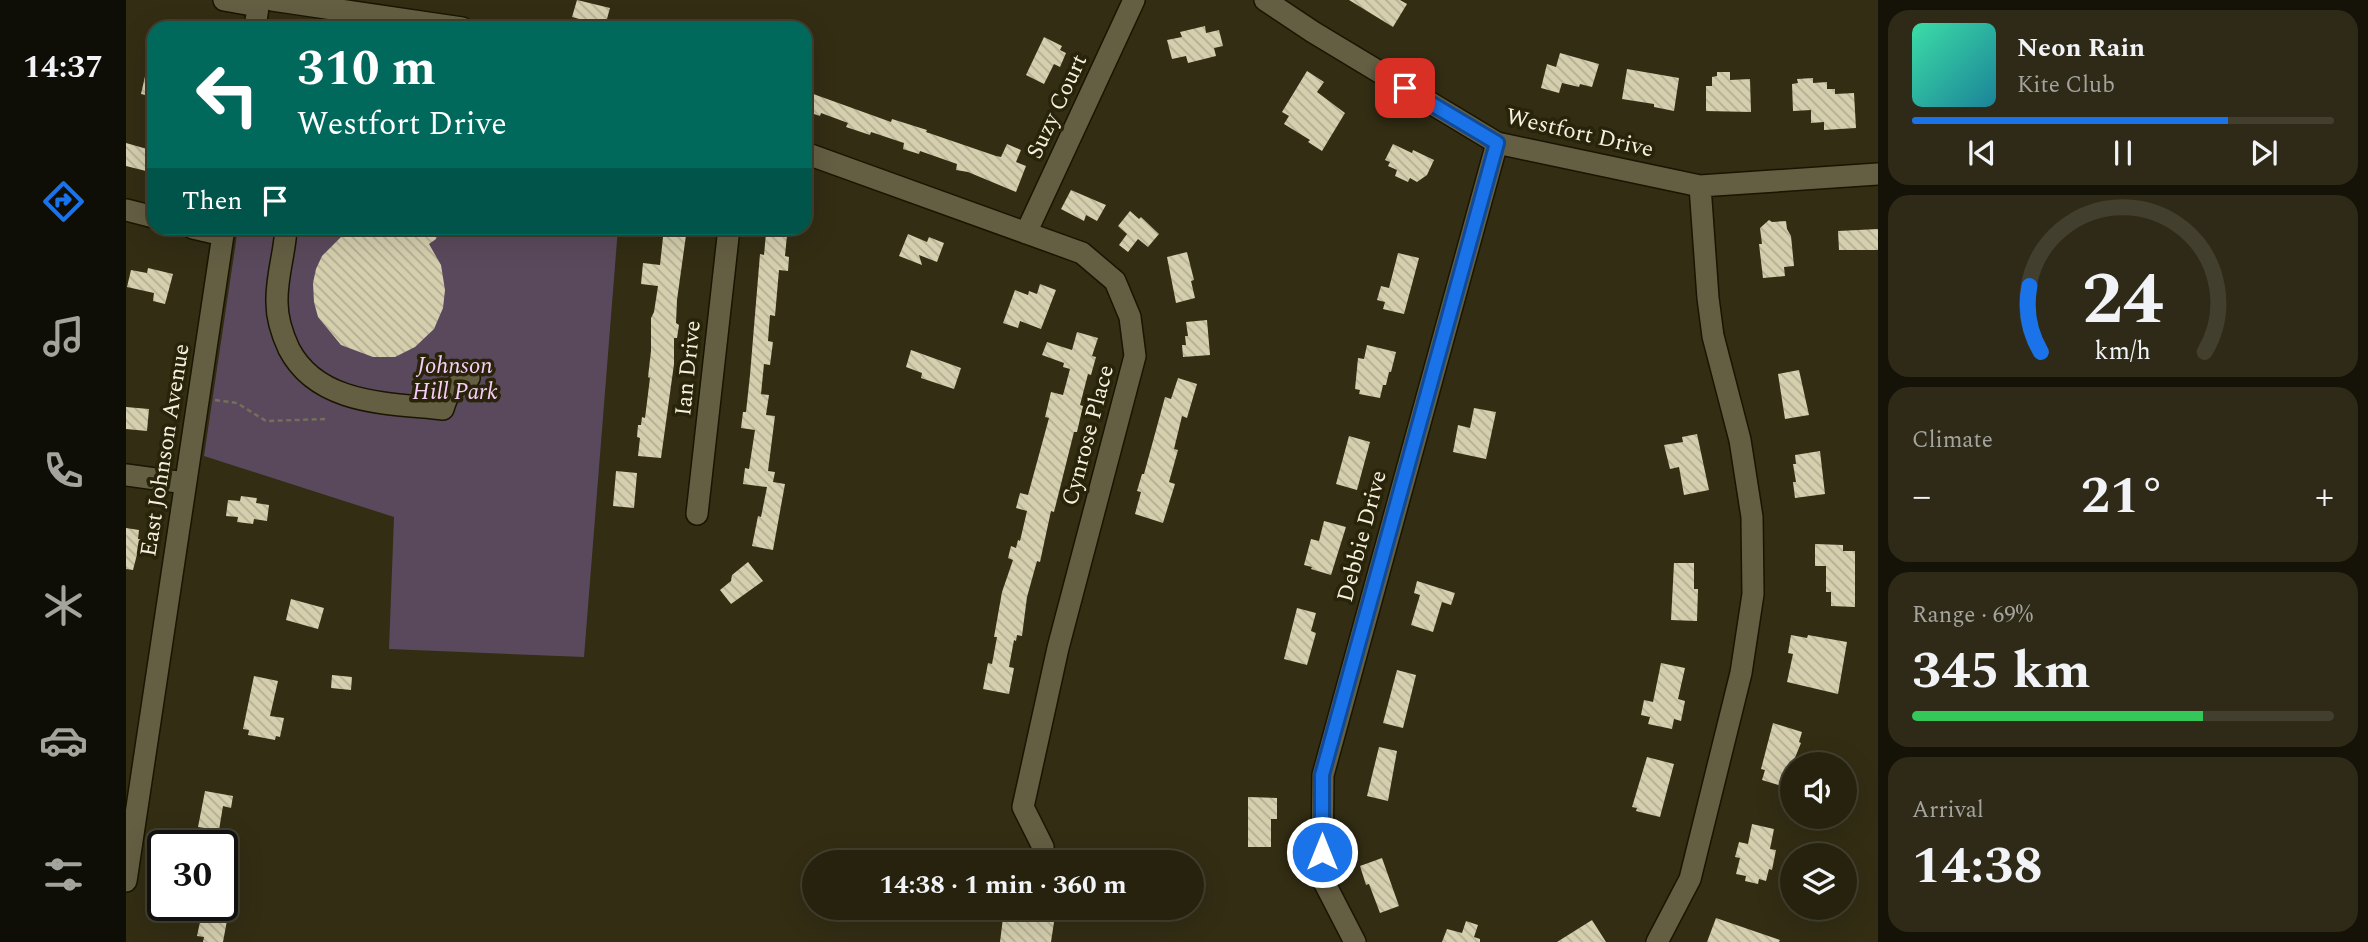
<!DOCTYPE html>
<meta charset="utf-8">
<style>
:root{--surface:#26220e;--page:#2e2a17;--text:#f1f3f6;--muted:#a4a49e;--line:#423f2e;--accent:#1a73e8}
body{margin:0;font-family:Spectral,serif;background:var(--page);color:var(--text);height:100vh;display:flex;flex-direction:column;font-size:26px;white-space:nowrap}
*{box-sizing:border-box;margin:0}
p{font-size:23px;color:var(--muted)}
.icon{flex:none;width:38px;height:38px;fill:none;stroke:currentColor;stroke-width:2;stroke-linecap:round;stroke-linejoin:round}
.map{position:relative;flex:1;overflow:hidden}
.drawer{display:flex;flex-direction:column;gap:10px;padding:10px;background:#151308;width:490px}
.drawer>*{flex:none}
.hud{position:absolute;left:21px;top:21px;width:665px;height:214px;border-radius:21px;box-shadow:0 7px 28px #0002,0 0 0 2px var(--line);background:#00695c;color:#fff;overflow:hidden}
.controls{position:absolute;left:1654px;top:752px;display:grid;gap:14px}
.controls a{display:grid;place-items:center;width:77px;height:77px;border-radius:50%;background:var(--surface);box-shadow:0 7px 28px #0002,0 0 0 2px var(--line);font-size:35px}
.speed{position:absolute;left:21px;top:830px;display:flex;gap:14px;font-size:35px;font-weight:700;text-align:center}
.speed>*{display:grid;place-content:center;width:91px;height:91px;border-radius:50%;background:var(--surface);box-shadow:0 7px 28px #0002,0 0 0 2px var(--line);line-height:1}
.speed .limit{border:4px solid #111;border-radius:10px;background:#fff;color:#111}
.pin{position:absolute;display:grid;place-items:center;width:60px;height:60px;color:#fff;margin:-30px;border-radius:14px;box-shadow:0 4px 10px #0006}
.me{position:absolute;width:77px;margin:-38px;rotate:0deg;stroke-linejoin:round;filter:drop-shadow(0 0 5px #0008)}
.turn{display:flex;align-items:center;gap:24px;height:147px;padding:0 35px;font-size:32px}
.turn .icon{width:91px;height:91px;stroke-width:2.5}
.turn b{display:block;font-size:49px;line-height:60px}
.then{display:flex;align-items:center;height:66px;padding:0 35px;background:#0003;gap:14px;font-size:26px}
.big{font-size:52px;font-weight:700;line-height:1.1}
.drawer .widget{flex:1;display:flex;flex-direction:column;justify-content:center;gap:10px;min-width:0;padding:0 24px;border-radius:21px;background:var(--page)}
.drawer .dial{align-items:center;gap:0}
.dial svg{height:182px;overflow:visible;fill:none;stroke:var(--line);stroke-width:7;stroke-linecap:round;text-anchor:middle}
.dial text{fill:var(--text);stroke:none}
.song{display:flex;align-items:center;gap:21px}
.cover{width:84px;height:84px;border-radius:10px;background:linear-gradient(135deg,hsl(160 70% 55%),hsl(190 70% 35%))}
.played{height:7px;border-radius:4px;background:linear-gradient(90deg,var(--accent) 75%,var(--line) 75%)}
.keys{display:flex;justify-content:space-around;direction:ltr}
.heat{display:flex;justify-content:space-between;align-items:center;font-size:38px;direction:ltr}
.charge{height:10px;border-radius:5px;background:linear-gradient(90deg,#34c759 69%,var(--line) 0)}
.trip{position:absolute;left:676px;top:850px;width:402px;height:70px;border-radius:35px;background:var(--surface);box-shadow:0 7px 28px #0002,0 0 0 2px var(--line);font-weight:700;line-height:70px;text-align:center}
main{display:flex;flex:1;min-height:0}
.tabs{display:flex;flex-direction:column;width:126px;justify-content:space-around;align-items:center;background:#0f0e06;color:var(--muted)}
.tabs .icon{width:49px;height:49px}
.tabs .active{color:var(--accent)}
.tabs b{font-size:32px;color:var(--text)}
.map>svg:first-child{display:block}
</style>
<main>
<nav class="tabs">
<b>14:37</b>
<svg class="icon active" aria-label="directions" viewBox="0 0 24 24"><path d="M12 3l9 9-9 9-9-9zM9 14v-3h6M13 9l2 2-2 2"/></svg>
<svg class="icon" aria-label="music" viewBox="0 0 24 24"><path d="M9 18V5l10-2v13"/><circle cx="6" cy="18" r="3"/><circle cx="16" cy="16" r="3"/></svg>
<svg class="icon" aria-label="phone" viewBox="0 0 24 24"><path d="M5 4h4l2 5-3 2q2 4 5 5l2-3 5 2v4C11 20 4 13 5 4z"/></svg>
<svg class="icon" aria-label="climate" viewBox="0 0 24 24"><path d="M12 3v18M4 7l16 10M4 17L20 7"/></svg>
<svg class="icon" aria-label="car" viewBox="0 0 24 24"><path d="M5 17H2v-5l4-1 3-4h7l3 4 3 1v5h-3M9 17h6M6 11h13"/><circle cx="7" cy="17" r="2"/><circle cx="17" cy="17" r="2"/></svg>
<svg class="icon" aria-label="filters" viewBox="0 0 24 24"><path d="M4 7h16M4 17h16"/><circle cx="9" cy="7" r="2"/><circle cx="15" cy="17" r="2"/></svg>
</nav>
<div class="map">
<svg width="1752" height="942" viewBox="0 0 1752 942">
<defs>
<pattern id="building-back-hatch" width="6" height="6" patternUnits="userSpaceOnUse" patternTransform="scale(1.75)"><rect width="6" height="6" fill="#d5cfae"/><path d="M-1 5l2 2M0 0l6 6M5-1l2 2" fill="none" stroke="#b2ad94"/></pattern>
</defs>
<rect width="100%" height="100%" fill="#322d13"/>
<path fill="#5a495c" d="M112 228H492L458 657 263 649 268 517 78 456Z"/>
<path fill="url(#building-back-hatch)" d="M451 0 484 8 479 26 446 17Z
M1223 0H1274L1281 4 1267 27Z
M1079 26 1080 33 1093 30 1097 46 1088 48 1090 56 1062 63 1060 56 1046 59 1041 40 1056 37 1054 32Z
M918 37 936 46 934 50 940 53 934 67 928 64 918 84 900 75Z
M1434 53 1473 64 1466 87 1454 84 1453 87 1436 83 1433 93 1415 88 1421 64 1430 67Z
M23 59 28 60V97L15 94Z
M1501 69 1553 78 1548 111 1528 107V104L1496 99Z
M1181 71 1198 82 1191 92 1219 113 1196 151 1182 142 1184 140 1158 124 1163 116 1156 112Z
M1591 72H1604V80L1624 79 1625 112 1580 111V86H1586V77L1591 76Z
M1687 78V83L1701 82V89H1709V94L1728 93 1730 128 1698 130V122L1685 123V110L1667 111 1666 84 1672 83 1671 79Z
M679 91 765 122 766 119 801 130 800 132 870 156 875 157 881 144 895 150 890 162 900 166 890 192 842 172 830 170 831 164 794 151 793 154 777 149 778 143 745 132 744 135 720 127 722 123 695 113 694 116 679 111Z
M0 143 28 151V173L0 166Z
M1267 144 1286 153 1287 150 1308 160 1301 175 1291 182 1284 178 1282 182 1269 176 1271 170 1262 166 1264 162 1259 160Z
M945 190 980 205 971 221 960 215 958 221 935 209Z
M1004 211 1013 219 1015 217 1033 234 1022 247 1012 239 1002 252 993 245 1001 234 992 226Z
M1643 220 1646 222 1660 221 1661 229 1665 236 1668 266 1658 267 1659 276 1637 278 1633 244H1636L1634 228Z
M224 228H313L310 239 303 244 315 265 319 290 317 308 308 329 289 347 269 357H247L215 345 192 317 188 302 187 283 190 269 196 256Z
M538 228H561L551 300 550 323 553 325 551 338H548V364L535 458 512 456 514 438 511 437 512 425H515L516 417 519 418 524 378 522 377 525 351V318L528 312 532 286 515 284 517 263 534 265Z
M1752 229V250H1713L1712 231Z
M640 233 661 235 659 256 663 257 662 271 653 270 649 316 644 315 642 341 647 342 644 365 638 364 635 394 643 395 640 415 649 416 642 471 649 472 647 482 659 484 647 550 626 546 632 516 635 517 641 487 617 484 619 468 623 469 629 430 615 428 617 412H620L624 375 634 254 638 255Z
M782 234 801 242 803 237 818 243 811 262 793 255 796 265 773 256Z
M1061 252 1068 280 1065 281 1069 298 1050 303 1041 257Z
M1272 253 1293 258 1278 314 1257 309 1259 302 1251 300 1255 286 1263 288Z
M22 268 47 274 39 304 27 301 28 293 1 287 5 270 21 273Z
M914 284 930 290 915 329 894 321 892 328 877 323 889 290 902 295 903 291 911 294Z
M1081 320 1084 355 1057 357 1056 345H1060L1059 336H1062L1060 322Z
M951 332 972 338 966 356 970 357 965 375 962 374 954 405 957 406 951 432H948L928 512 925 511 914 562 911 561 901 597 896 636 891 635 890 641 888 640 883 667 888 668 883 694 857 689 862 663 866 664 871 637H868L876 592 887 560 882 558 885 546 890 548 892 540 894 541 901 511 890 508 894 493 902 495 923 418 919 417 925 392 937 395 944 369 937 367 938 363 916 355 921 342 946 350Z
M1241 345 1270 352 1265 372H1263L1260 385H1257L1254 398 1233 394 1234 390 1229 389 1232 358 1238 359Z
M785 350 835 368 828 389 795 378 796 373 780 367Z
M1673 370 1683 415 1659 419 1652 374Z
M1052 378 1071 384 1061 418 1056 416 1048 449 1052 450 1043 482 1049 484 1037 523 1009 514 1015 492 1011 491 1016 474H1018L1039 397 1045 399Z
M0 407 23 409 21 431 0 429Z
M1348 408 1370 412 1360 459 1327 452 1332 425 1344 428Z
M1571 434 1583 490 1558 495 1553 467 1544 469 1538 445 1557 442 1556 437Z
M1223 436 1244 442 1231 490 1210 484Z
M1694 451 1699 494 1669 498 1667 482H1670L1667 464H1670L1669 455Z
M490 471 511 473 508 508 487 506Z
M115 496 131 498 130 503 143 505 141 521 128 519 127 524 111 522 112 517 100 516 102 500 114 501Z
M1198 521 1220 527 1205 575 1185 569 1186 567 1178 565 1185 539 1193 541Z
M0 528 13 530 12 539H15L7 570 0 569Z
M1689 544 1717 545V551H1729V607L1705 606V592H1700V566H1689Z
M622 562 637 581 605 604 594 590 605 581 606 575Z
M1548 563H1568V589H1572L1571 621 1545 620Z
M1291 581 1329 593 1325 605 1316 602 1307 632 1285 625 1294 595 1288 593Z
M165 599 198 608 192 629 160 620Z
M1171 608 1190 613 1185 631 1190 633 1181 665 1158 659Z
M1665 635 1681 638 1682 635 1721 642 1712 694 1661 682 1667 654 1662 653Z
M1535 663 1559 668 1552 699 1559 701 1555 721 1548 719 1546 729 1522 724 1524 717 1515 715 1518 700 1527 702Z
M1271 670 1290 675 1277 728 1257 723Z
M206 675 226 677 225 690 205 688Z
M128 676 152 681 144 716 158 718 154 737 150 736 149 740 122 735 123 730 117 729Z
M1647 723 1676 732 1673 742 1675 743 1666 765 1664 785 1660 784 1659 787 1636 780 1639 770 1635 769Z
M1253 747 1271 751 1262 801 1241 796Z
M1521 757 1548 764 1534 817 1510 811 1511 808 1506 807Z
M79 791 107 796 105 808 97 806 93 830 72 827Z
M1122 797 1151 798V819H1145V847H1122Z
M1626 824 1648 829 1644 849 1650 850 1646 870 1643 869 1640 881 1633 879 1632 884 1619 881 1620 876 1610 874 1614 858 1609 857 1613 842 1622 844Z
M1256 858 1273 906 1254 913 1243 884 1240 885 1234 866Z
M82 912 102 915 97 942H77L78 937 71 936 74 922 80 923Z
M877 918 928 922 925 942H874Z
M1590 918 1654 940 1653 942H1581Z
M1466 920 1480 942H1431Z
M1340 921 1352 925 1348 937 1354 939V942H1316L1321 929 1336 933Z"/>
<g fill="none" stroke-linecap="round" stroke-linejoin="round">
<g stroke="#1a1500" stroke-width="24">
<path id="minor" d="M98 0 132 6
M146 0 336 28
M1139 0 1187 32 1371 143 1574 186 1752 174
M129 28 133 0
M679 153 956 253 989 281 1004 317 1009 356 932 648 897 807 917 847
M0 210 28 217
M67 228 97 235
M160 228C159 253 150 277 151 303 151 320 156 334 163 349 192 405 262 403 317 409 322 392 327 386 343 378
M900 233 1008 0
M0 475 59 483
M571 514 603 228
M0 881 98 228
M1229 942 1196 878 1197 775 1371 143
M1531 942 1564 879 1615 673 1627 594 1626 517 1614 440 1587 336 1582 298 1574 186"/>
</g>
<path stroke="#746f59" stroke-width="2.5" stroke-dasharray="5 3.5" stroke-linecap="butt" d="M89 400 111 403 140 421 201 419"/>
<use href="#minor" stroke="#645f43" stroke-width="21"/>
</g>
<g fill="none" stroke-linecap="round" stroke-linejoin="round">
<g stroke="#114b97" stroke-width="18">
<path id="route" d="M1196 852V775L1371 143 1279 88"/>
</g>
<use href="#route" stroke="#1a73e8" stroke-width="12"/>
</g>
<g text-anchor="middle" stroke-width="7" stroke-linejoin="round" paint-order="stroke">
<g font-size="23" fill="#f4f1e1" stroke="#282309">
<text transform="translate(930 106) rotate(-65)" y="8">Suzy Court</text>
<text transform="translate(1454 132) rotate(13)" y="8">Westfort Drive</text>
<text transform="translate(561 368) rotate(-84)" y="8">Ian Drive</text>
<text transform="translate(961 435) rotate(-75)" y="8">Cynrose Place</text>
<text transform="translate(38 450) rotate(-81)" y="8">East Johnson Avenue</text>
<text transform="translate(1235 536) rotate(-75)" y="8">Debbie Drive</text>
</g>
<g font-size="23" font-style="italic" fill="#f7cefb" stroke="#282309">
<text x="329" y="373">Johnson<tspan x="329" dy="26">Hill Park</tspan></text>
</g>
</g>
</svg>
<div class="controls">
<a><svg class="icon" aria-label="sound" viewBox="0 0 24 24"><path d="M4 9h4l5-4v14l-5-4H4zM17 9q2 3 0 6"/></svg></a>
<a><svg class="icon" aria-label="layers" viewBox="0 0 24 24"><path d="M12 4l9 5-9 5-9-5zM3 14l9 5 9-5"/></svg></a>
</div>
<div class="speed"><div class="limit">30</div></div>
<div class="pin" style="left:1279px;top:88px;background:#d93025"><svg class="icon" aria-label="arrive" viewBox="0 0 24 24"><path d="M6 21V4h12l-3 4 3 4H6"/></svg></div>
<svg class="me" style="left:1196px;top:852px" viewBox="-20 -20 40 40"><circle r="17" fill="#1a73e8" stroke="#fff" stroke-width="3"/><path d="M0-11L8 9 0 5-8 9z" fill="#fff"/></svg>
<div class="trip">14:38 · 1 min · 360 m</div>
<div class="hud">
<div class="turn"><svg class="icon" aria-label="left" viewBox="0 0 24 24"><path d="M17 20v-9H6M10 6l-5 5 5 5"/></svg><div><b>310 m</b>Westfort Drive</div></div>
<div class="then">Then<svg class="icon" aria-label="arrive" viewBox="0 0 24 24"><path d="M6 21V4h12l-3 4 3 4H6"/></svg></div>
</div>
</div>
<section class="drawer">
<div class="widget">
<div class="song"><i class="cover"></i><div><b>Neon Rain</b><p>Kite Club</p></div></div>
<div class="played"></div>
<div class="keys"><svg class="icon" aria-label="previous" viewBox="0 0 24 24"><path d="M18 5L8 12l10 7zM5 5v14"/></svg><svg class="icon" aria-label="pause" viewBox="0 0 24 24"><path d="M8 5v14M16 5v14"/></svg><svg class="icon" aria-label="next" viewBox="0 0 24 24"><path d="M6 5l10 7-10 7zM19 5v14"/></svg></div>
</div>
<div class="widget dial"><svg viewBox="0 0 100 80">
<path d="M14 69A42 42 0 1 1 86 69"/>
<path d="M14 69A42 42 0 0 1 9 40" stroke="#1a73e8"/>
<text x="50" y="56" font-size="32" font-weight="700">24</text>
<text x="50" y="72" font-size="11">km/h</text>
</svg></div>
<div class="widget"><p>Climate</p>
<div class="heat"><a>−</a><b class="big">21°</b><a>+</a></div>
</div>
<div class="widget"><p>Range · 69%</p><b class="big">345 km</b><div class="charge"></div></div>
<div class="widget"><p>Arrival</p><b class="big">14:38</b></div>
</section>
</main>
